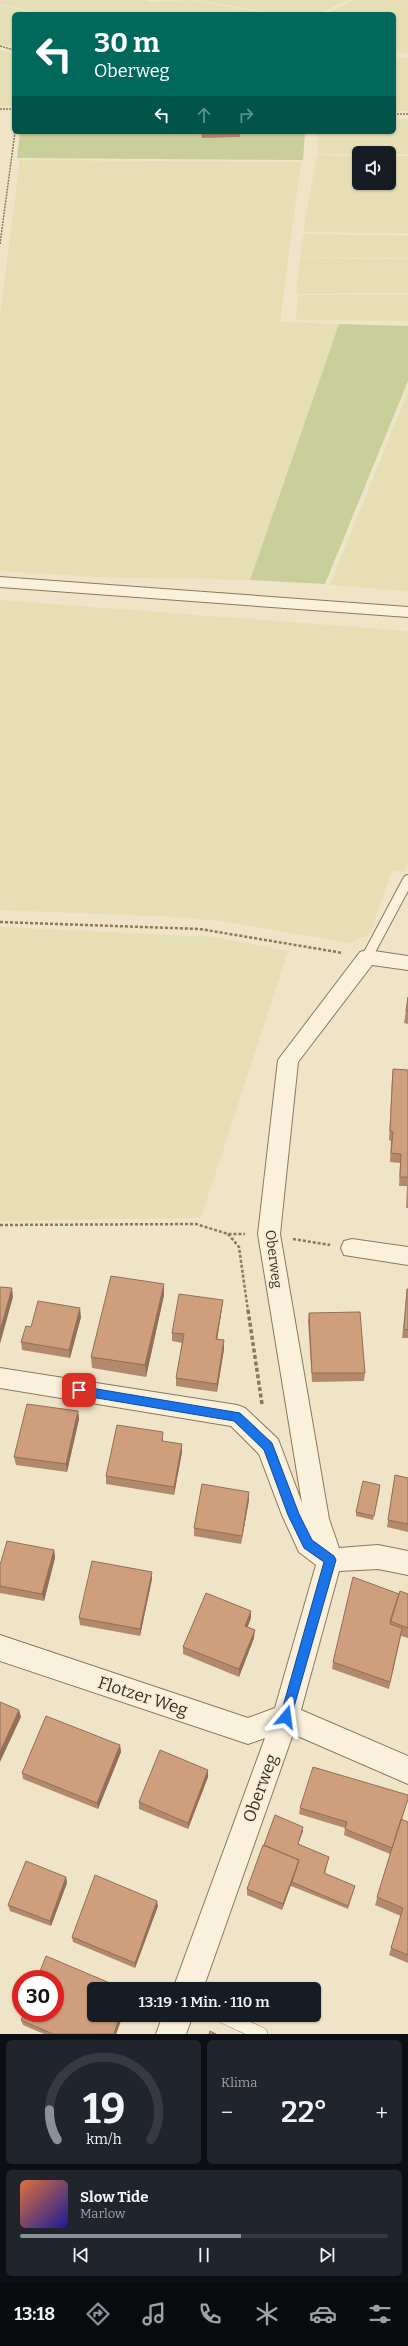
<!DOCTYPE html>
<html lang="de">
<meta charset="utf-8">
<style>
:root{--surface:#171b24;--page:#20242c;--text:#f1f3f6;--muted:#9ea1a6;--line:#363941;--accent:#8c9099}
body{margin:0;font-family:Bitter,serif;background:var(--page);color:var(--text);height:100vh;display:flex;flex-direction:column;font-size:15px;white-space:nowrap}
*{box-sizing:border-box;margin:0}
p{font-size:13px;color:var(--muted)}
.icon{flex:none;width:22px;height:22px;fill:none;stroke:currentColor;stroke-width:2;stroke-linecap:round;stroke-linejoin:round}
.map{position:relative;height:2034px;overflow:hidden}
.drawer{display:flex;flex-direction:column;gap:6px;padding:6px;background:#0d0f14;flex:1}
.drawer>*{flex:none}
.guide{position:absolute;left:12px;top:12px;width:384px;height:122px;border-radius:6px;box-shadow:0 1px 3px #0004;background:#00695c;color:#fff;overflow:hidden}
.fabs{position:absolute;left:352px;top:146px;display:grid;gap:8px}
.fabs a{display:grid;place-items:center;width:44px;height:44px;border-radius:6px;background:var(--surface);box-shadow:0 1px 3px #0004;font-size:20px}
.speed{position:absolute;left:12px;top:1970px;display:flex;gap:8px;font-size:20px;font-weight:700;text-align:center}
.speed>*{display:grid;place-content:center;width:52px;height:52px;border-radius:50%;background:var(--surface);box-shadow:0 1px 3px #0004;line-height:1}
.speed .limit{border:6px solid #d22;background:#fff;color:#111}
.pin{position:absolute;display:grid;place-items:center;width:34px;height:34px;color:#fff;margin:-17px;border-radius:8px;box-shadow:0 2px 6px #0006}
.me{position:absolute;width:44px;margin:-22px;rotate:16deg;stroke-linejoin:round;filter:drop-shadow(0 0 3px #0008)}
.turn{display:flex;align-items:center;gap:14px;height:84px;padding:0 16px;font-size:18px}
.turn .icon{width:52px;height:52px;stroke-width:2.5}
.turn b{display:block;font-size:28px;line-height:34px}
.lanes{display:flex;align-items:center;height:38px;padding:0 16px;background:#0003;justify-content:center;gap:20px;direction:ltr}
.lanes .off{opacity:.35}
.big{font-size:30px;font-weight:600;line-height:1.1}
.drawer .card{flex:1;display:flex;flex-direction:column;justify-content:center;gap:6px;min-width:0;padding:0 14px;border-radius:6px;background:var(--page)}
.drawer .dial{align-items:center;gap:0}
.dial svg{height:104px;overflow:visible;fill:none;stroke:var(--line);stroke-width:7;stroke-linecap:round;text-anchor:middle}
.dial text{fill:var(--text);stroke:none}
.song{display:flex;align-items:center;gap:12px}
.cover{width:48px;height:48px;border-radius:6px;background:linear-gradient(135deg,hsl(20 70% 55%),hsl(240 70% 35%))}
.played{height:4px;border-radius:2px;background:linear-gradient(90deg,var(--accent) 60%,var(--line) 60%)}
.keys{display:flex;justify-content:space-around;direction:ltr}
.heat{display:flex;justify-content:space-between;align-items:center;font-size:22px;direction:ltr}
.drawer .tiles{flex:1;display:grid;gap:6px;grid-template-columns:1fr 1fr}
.card:last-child{grid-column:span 2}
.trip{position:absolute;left:87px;top:1982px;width:234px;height:40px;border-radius:6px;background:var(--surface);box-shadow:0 1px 3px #0004;font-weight:600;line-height:40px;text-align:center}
.menu{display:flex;height:64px;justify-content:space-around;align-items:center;background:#090b0e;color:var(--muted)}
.menu .icon{width:28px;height:28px}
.menu .active{color:var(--accent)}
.menu b{font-size:18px;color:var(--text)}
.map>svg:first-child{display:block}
</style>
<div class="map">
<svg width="408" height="2034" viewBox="0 0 408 2034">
<rect width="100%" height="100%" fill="#f0e4c8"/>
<path fill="#e6deb5" d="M0 0H144L151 2 191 0 271 14H44L0 4Z
M196 0H347L318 14H277Z
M354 0H408V53L394 52V14H326Z
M0 5 38 14H14V47L0 44Z
M0 50 14 53V106H0Z
M394 57 408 58V111H394Z
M394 119H408V154H318L317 132H394Z
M317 155 359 156V183H389V156H408V233L303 232Z
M20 160 301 162 280 322 339 324 250 580 93 577 0 571V316Z
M303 234 408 236V258L300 257Z
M300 258 408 259V293L296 294Z
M298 295H408V321L296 320Z
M408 392V591L330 585Z
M0 600 408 631V860L404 872 392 870 370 934 350 943 228 922 180 917 0 910Z
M0 927 215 937 288 951 201 1218 0 1221Z"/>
<path fill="#c9cf9b" d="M20 132H305L303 160 17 158Z
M339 324 408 326V381L325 584 250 580Z"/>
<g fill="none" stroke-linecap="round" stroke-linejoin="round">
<g stroke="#8d765c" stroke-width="12">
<path id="lane-far1" d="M367 957 408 880"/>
</g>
<g stroke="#8d765c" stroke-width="14">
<path id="lane" d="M220 2015 261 2034"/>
</g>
<g stroke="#8d765c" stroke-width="2">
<path id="street" d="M0 577 408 607V617L0 587Z
M367 950 408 956V970L372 965 298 1062 280 1234 329 1519 339 1548 378 1545 408 1551V1575L378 1569 339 1571 301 1710 408 1756V1784L293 1734 203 1989H173L265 1738 248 1744 0 1661V1635L248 1718 275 1708 316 1565 299 1552 282 1515 259 1454 231 1426 0 1388V1368L237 1405 245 1408 278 1439 302 1503 258 1234 278 1060 360 952Z
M352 1239 408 1247V1265L344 1255 341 1248 344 1241Z
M163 2015H193L186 2034H156Z"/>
</g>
<path stroke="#8d765c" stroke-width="1.5" stroke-dasharray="2 1" stroke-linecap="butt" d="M0 46 14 50
M0 109H14
M394 114H408
M0 244 15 132"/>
<path stroke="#8d765c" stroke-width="2.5" stroke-dasharray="3 2" stroke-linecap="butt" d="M0 922 200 929 343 953
M0 1225 196 1224 228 1234H245
M228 1234 239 1247 248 1311
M293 1239 330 1245"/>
<path stroke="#8d765c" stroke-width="3.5" stroke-dasharray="4 2.5" stroke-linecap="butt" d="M248 1310 262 1404"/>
<use href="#lane-far1" stroke="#faf1dc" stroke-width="10"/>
<use href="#lane" stroke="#faf1dc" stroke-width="13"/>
<use href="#street" fill="#faf1dc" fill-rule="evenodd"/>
</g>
<path fill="#b2896c" d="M201 132H240V137L202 138Z
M408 997V1024L404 1023Z
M393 1069 408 1070V1208H406L407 1186H399L400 1163 390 1162 391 1141 389 1140 392 1078Z
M407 1289H408V1338H402Z
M164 1295 146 1377 92 1368 91 1357Z
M223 1300 222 1308 217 1339 224 1340V1349L217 1392 176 1386V1378L182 1343 172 1341V1333Z
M309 1313 365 1373 364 1381 312 1382 308 1321Z
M81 1317 70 1358 22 1350 21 1342Z
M78 1411 79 1419 67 1472 16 1465 14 1457Z
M163 1441 182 1444V1452L174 1495 106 1484V1476Z
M395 1475 408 1478V1532L387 1527Z
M380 1489 373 1520 356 1516V1512Z
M249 1500 241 1544 194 1536V1528Z
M54 1550 55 1558 44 1601 0 1593V1565Z
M152 1579 140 1636 80 1625 79 1618Z
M399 1594H408V1638L401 1636 389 1689 332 1669 333 1662Z
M251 1611V1618L247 1627 254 1638 239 1677 183 1654V1647Z
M120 1745 121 1752 98 1809 23 1779 22 1773Z
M208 1770V1777L188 1829 139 1809V1802Z
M407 1802 402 1819 408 1822V1963L389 1955 401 1916 375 1905 390 1854 344 1835 345 1828 299 1814 300 1808Z
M303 1831 298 1844 329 1857 325 1874 355 1886 348 1909 291 1886V1884L282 1910 247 1895V1889L264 1845Z
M66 1877 67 1883 51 1926 10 1911 8 1905Z
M158 1906 135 1968 73 1942 72 1937Z
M123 2015 116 2034H44L23 2025 21 2020Z"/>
<path fill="#916f58" d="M164 1284V1295L146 1377 145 1365Z
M12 1288 13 1297 0 1344V1331Z
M223 1300 222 1308 216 1347V1339Z
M80 1308 81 1317 70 1358 69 1350Z
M224 1340V1349L217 1392V1384Z
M78 1411 79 1419 67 1472 66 1464Z
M163 1432V1440L162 1449V1441Z
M182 1444V1452L174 1495V1487Z
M249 1492V1500L241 1544 242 1536Z
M54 1550 55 1558 44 1601 42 1594Z
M152 1572V1579L140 1636V1629Z
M251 1611V1618L245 1634V1626Z
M255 1630 254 1638 239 1677V1669Z
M19 1710 21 1717 0 1762V1752Z
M120 1745 121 1752 98 1809 97 1803Z
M208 1770V1777L188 1829V1823Z
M303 1827V1831L297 1847 298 1844Z
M299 1860 298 1866 282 1910 283 1904Z
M66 1877 67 1883 51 1926 50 1921Z
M157 1901 158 1906 135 1968V1963Z
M120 2015H123L116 2034H114Z"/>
<path fill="#cf9f7d" stroke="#916f58" d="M408 997V1011H406Z
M393 1069 408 1070V1177H400L401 1154 391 1153 393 1132 390 1131Z
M111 1276 164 1284 145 1365 91 1357Z
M0 1287 12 1288 0 1331Z
M407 1289H408V1330L404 1329Z
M179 1294 223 1300 216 1339 224 1340 217 1384 176 1378 184 1334 172 1333Z
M38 1301 80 1308 69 1350 21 1342 26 1326 31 1327Z
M360 1312 365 1373H312L309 1313Z
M27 1404 78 1411 66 1464 14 1457Z
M117 1425 163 1432 162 1441 182 1444 174 1487 106 1476Z
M395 1475 408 1478V1524L388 1520Z
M363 1481 380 1485 374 1516 356 1512Z
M202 1484 249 1492 242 1536 194 1528Z
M7 1541 54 1550 42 1594 0 1586V1565Z
M92 1561 152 1572 140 1629 79 1618Z
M353 1577 399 1594 390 1624 402 1628 390 1682 333 1662Z
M400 1591 408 1594V1628L390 1621Z
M206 1593 251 1611 245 1626 255 1630 239 1669 183 1647Z
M0 1702 19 1710 0 1752Z
M46 1716 120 1745 97 1803 22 1773Z
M160 1750 208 1770 188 1823 139 1802Z
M313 1767 408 1795V1799L392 1848 345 1829 347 1822 300 1808Z
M275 1815 303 1827 298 1844 329 1857 324 1873 355 1886 348 1906 292 1882 298 1863 299 1860 264 1845Z
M401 1819 408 1822V1955L391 1948 403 1908 377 1897Z
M263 1845 299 1860 283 1904 247 1889Z
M26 1861 66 1877 50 1921 8 1905Z
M95 1875 157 1901 135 1963 72 1937Z
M46 1956 124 1989H94V2015H120L114 2034H53L21 2020 24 2013H55V1979H37Z
M210 2031 216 2034H209Z"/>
<path fill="#1a73e8" stroke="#114b97" d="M79 1386 240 1413 272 1443 299 1514 312 1540 334 1556 336 1560 290 1721 286 1723 281 1721 280 1717 324 1562 304 1548 288 1515 264 1450 234 1421 79 1395 73 1390Z"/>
<g text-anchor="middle" stroke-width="4" stroke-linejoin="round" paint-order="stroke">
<g font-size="14" fill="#3d2e20" stroke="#f7eed8">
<text transform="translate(274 1259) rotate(83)" y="5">Oberweg</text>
</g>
<g font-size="17" fill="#3d2e20" stroke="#f7eed8">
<text transform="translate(143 1696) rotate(18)" y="6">Flotzer Weg</text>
<text transform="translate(260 1788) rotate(-70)" y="6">Oberweg</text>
</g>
</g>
</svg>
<div class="fabs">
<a><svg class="icon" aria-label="sound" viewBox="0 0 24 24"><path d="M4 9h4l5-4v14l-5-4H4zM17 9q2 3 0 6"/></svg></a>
</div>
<div class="speed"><div class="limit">30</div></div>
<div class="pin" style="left:79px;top:1390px;background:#d93025"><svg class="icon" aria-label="arrive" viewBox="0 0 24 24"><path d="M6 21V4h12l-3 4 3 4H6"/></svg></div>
<svg class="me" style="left:286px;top:1717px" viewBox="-20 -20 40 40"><path d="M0-17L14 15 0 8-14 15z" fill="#1a73e8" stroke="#fff" stroke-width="4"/></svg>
<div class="trip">13:19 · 1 Min. · 110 m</div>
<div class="guide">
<div class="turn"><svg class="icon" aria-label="left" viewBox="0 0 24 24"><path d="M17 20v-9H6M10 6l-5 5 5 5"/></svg><div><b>30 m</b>Oberweg</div></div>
<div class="lanes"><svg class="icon" aria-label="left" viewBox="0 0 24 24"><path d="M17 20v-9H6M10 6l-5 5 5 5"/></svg><svg class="icon off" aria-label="ahead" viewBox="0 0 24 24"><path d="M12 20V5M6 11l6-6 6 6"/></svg><svg class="icon off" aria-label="right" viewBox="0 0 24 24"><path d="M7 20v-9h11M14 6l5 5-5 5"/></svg></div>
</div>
</div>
<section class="drawer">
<div class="tiles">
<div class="card dial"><svg viewBox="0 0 100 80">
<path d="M14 69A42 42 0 1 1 86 69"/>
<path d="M14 69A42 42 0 0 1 8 46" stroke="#8c9099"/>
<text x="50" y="56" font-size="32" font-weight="700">19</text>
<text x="50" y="72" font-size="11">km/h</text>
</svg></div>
<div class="card"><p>Klima</p>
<div class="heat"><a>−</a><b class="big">22°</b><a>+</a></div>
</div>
<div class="card">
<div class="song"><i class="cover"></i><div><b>Slow Tide</b><p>Marlow</p></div></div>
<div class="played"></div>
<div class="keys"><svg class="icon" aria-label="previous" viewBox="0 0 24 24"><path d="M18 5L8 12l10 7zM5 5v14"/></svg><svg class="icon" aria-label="pause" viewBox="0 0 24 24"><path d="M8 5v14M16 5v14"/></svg><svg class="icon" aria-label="next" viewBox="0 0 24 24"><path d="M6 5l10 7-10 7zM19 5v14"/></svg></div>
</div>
</div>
</section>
<nav class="menu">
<b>13:18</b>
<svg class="icon active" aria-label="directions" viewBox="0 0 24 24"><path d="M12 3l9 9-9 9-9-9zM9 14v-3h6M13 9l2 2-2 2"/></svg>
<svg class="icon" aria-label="music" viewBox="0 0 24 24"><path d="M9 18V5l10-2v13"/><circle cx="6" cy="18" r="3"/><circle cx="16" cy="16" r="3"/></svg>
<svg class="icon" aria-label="phone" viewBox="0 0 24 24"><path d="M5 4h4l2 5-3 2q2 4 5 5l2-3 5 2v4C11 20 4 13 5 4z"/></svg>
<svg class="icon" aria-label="climate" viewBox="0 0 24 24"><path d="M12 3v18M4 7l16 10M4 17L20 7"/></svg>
<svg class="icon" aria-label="car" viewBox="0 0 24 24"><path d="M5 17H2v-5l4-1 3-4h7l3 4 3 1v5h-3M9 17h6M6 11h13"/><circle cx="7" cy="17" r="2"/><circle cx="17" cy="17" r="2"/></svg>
<svg class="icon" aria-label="filters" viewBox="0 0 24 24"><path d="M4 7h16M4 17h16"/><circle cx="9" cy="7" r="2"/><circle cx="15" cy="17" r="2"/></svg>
</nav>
